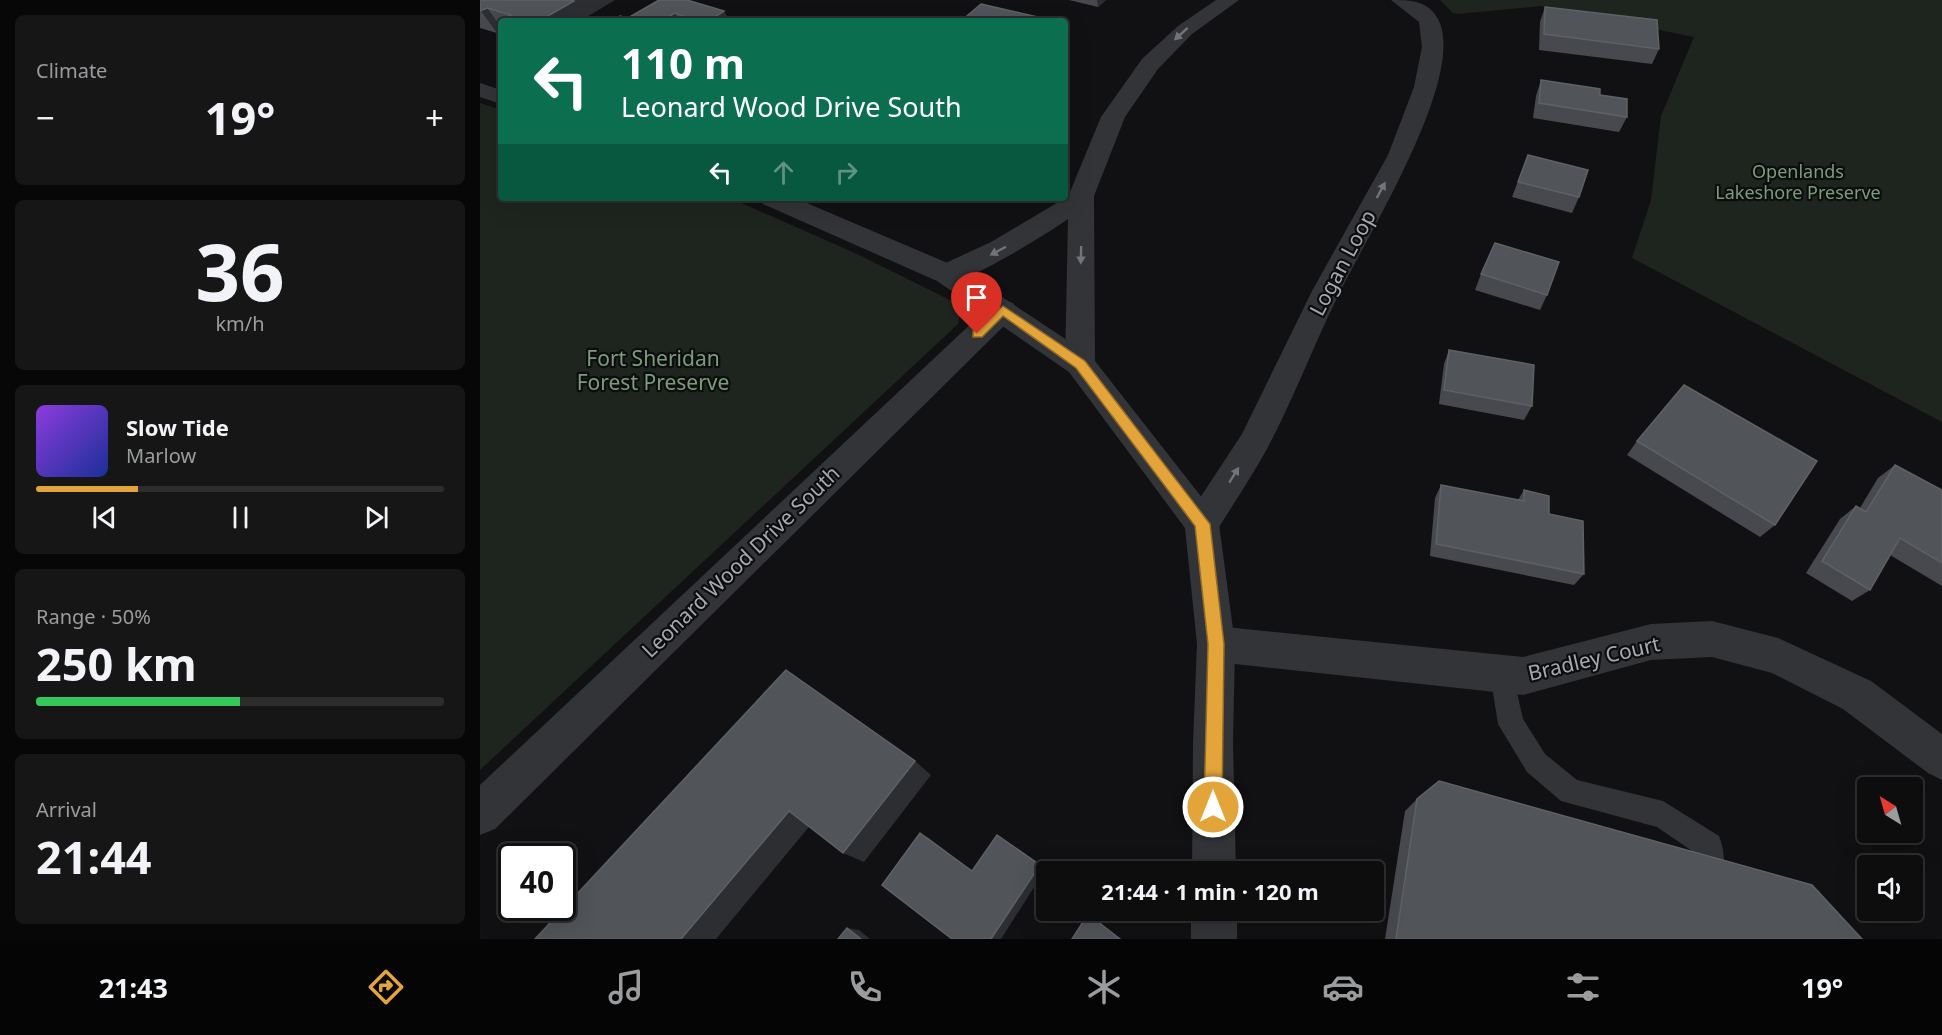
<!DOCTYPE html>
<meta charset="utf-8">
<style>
:root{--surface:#0d0d0e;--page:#161617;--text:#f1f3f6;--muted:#9a9c9e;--line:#2d2d2e;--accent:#e3a539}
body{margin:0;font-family:"Noto Sans",sans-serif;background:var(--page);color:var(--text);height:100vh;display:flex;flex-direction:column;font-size:22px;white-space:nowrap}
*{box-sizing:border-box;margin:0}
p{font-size:20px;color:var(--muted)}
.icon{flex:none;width:33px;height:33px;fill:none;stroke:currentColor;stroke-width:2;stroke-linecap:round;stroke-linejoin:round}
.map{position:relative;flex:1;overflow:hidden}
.details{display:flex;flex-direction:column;gap:15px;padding:15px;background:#070708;width:480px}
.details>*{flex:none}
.guide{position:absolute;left:18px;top:18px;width:570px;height:183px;border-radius:6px;box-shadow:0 6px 24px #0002,0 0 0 2px var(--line);background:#0b6e4f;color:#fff;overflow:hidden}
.needle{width:39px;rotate:323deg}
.fabs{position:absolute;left:1377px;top:777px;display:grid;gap:12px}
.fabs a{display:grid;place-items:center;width:66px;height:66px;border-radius:6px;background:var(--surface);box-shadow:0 6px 24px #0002,0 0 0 2px var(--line);font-size:30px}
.speed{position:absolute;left:18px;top:843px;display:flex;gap:12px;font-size:30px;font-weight:700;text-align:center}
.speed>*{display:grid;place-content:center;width:78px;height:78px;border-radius:50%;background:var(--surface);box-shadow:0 6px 24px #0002,0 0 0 2px var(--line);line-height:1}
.speed .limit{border:3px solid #111;border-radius:9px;background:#fff;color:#111}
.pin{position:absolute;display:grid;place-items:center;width:51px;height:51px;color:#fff;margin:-62px -26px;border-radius:50% 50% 50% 0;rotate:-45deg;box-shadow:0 0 6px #0007}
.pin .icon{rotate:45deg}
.me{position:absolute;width:66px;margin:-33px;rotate:0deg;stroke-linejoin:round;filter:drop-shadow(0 0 4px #0008)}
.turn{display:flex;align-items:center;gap:21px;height:126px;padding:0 24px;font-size:27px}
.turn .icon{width:78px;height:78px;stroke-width:2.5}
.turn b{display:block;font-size:42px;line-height:51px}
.lanes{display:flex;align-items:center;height:57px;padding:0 24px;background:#0003;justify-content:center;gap:30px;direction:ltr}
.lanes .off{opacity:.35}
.big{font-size:45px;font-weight:700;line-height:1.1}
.details .card{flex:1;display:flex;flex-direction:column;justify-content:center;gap:9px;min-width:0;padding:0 21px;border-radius:9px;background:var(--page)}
.details .dial{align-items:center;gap:0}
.dial b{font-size:78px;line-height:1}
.song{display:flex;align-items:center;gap:18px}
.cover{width:72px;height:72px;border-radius:9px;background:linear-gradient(135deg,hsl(270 70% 55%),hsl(230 70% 35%))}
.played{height:6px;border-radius:3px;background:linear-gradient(90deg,var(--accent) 25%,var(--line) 25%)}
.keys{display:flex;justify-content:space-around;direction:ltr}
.heat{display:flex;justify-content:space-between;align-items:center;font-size:33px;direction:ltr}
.charge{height:9px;border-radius:4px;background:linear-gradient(90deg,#34c759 50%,var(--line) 0)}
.trip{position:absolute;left:556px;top:861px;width:348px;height:60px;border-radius:6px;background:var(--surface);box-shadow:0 6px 24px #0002,0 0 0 2px var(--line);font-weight:700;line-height:60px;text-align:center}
.tabs{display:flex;height:96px;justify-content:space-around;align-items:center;background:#050506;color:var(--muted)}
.tabs .icon{width:42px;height:42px}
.tabs .current{color:var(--accent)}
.tabs b{font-size:27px;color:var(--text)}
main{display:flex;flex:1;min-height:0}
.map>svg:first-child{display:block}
</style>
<main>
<section class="details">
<div class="card"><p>Climate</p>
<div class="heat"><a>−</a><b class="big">19°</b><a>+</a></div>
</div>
<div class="card dial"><b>36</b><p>km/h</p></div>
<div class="card">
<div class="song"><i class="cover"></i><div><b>Slow Tide</b><p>Marlow</p></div></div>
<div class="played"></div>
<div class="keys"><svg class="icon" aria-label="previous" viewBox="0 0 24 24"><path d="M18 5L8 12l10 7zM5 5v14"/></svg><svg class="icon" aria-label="pause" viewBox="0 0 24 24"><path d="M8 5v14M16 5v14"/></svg><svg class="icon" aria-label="next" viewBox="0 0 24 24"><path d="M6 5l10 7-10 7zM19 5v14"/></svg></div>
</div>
<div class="card"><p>Range · 50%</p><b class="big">250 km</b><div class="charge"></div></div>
<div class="card"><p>Arrival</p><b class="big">21:44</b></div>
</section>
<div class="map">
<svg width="1462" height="939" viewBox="0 0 1462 939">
<rect width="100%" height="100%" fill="#111113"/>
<path fill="#1e251f" d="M960 0H1462V422L1152 258 1171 200 1181 116 1214 37 1061 6 978 14 973 13Z
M0 103 21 110V198H250L377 254 476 303 480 315 478 324 0 770Z"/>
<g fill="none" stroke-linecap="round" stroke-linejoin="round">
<path fill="#333437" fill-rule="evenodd" d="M1022 662 1031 666 1043 719 1065 754 1097 780 1183 801 1239 836C1245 851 1246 869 1240 884L1230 888 1220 884 1216 874 1215 853 1177 827 1081 801 1047 772 1018 724 1010 674 1013 666Z"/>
<path fill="#333437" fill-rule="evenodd" d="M736 0H759L712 34 678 69 645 117 614 196 615 364 611 372 600 375 589 372 585 364 588 219C568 233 487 284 466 283 463 283 460 282 457 281L453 274 457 267 511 242 585 198 590 192 621 117 662 59 698 26Z
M911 0C929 0 948 0 958 19 988 75 886 238 860 292 834 344 814 398 787 449 771 478 752 506 734 535L722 539 710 535 705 524 710 513 762 434 832 291 908 155 934 87 942 47 939 22Z
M523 300 533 303 537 310 533 317 15 829 0 835V785L513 303Z
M1232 621 1298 638 1391 681 1462 734V780L1448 773 1363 709 1292 673 1232 657 1171 660 1043 695 736 662 723 657 717 644 723 631 736 626 1043 657 1171 624Z"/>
<path fill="#333437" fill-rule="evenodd" d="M0 83 21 90V104L0 97Z
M279 198H315L477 267 611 356 734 513 739 524 755 644 753 743 756 872H712L713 743 717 644 705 528 589 372 457 281 283 204Z
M711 910H757V939H711Z"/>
</g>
<path fill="#47494e" d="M0 0 105 18 107 21H21V31L17 33 0 28Z
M179 0 244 11 249 21H132L148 18Z
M589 0H626L618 7Z
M1065 7 1179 49 1172 64 1059 50 1060 22Z
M1061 80 1120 95 1147 117 1139 132 1053 118 1056 96Z
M1048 155 1099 197 1092 213 1032 197Z
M1001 274 1067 295 1060 310 995 290Z
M969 350 1052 406 1044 420 959 404 964 364Z
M1157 441 1295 525 1280 537 1147 455Z
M1415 465 1462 490V586L1410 555 1390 590 1372 601 1326 573 1360 519 1376 506 1380 508 1398 478Z
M961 485 1038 500 1044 490 1069 514 1104 574 1094 585 950 556 955 498Z
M937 799 1382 939H905L925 811Z"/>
<path fill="#2d2e32" d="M87 0H135L105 18 107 21H59Z
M617 0H626L618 7Z
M7 8 21 27V31L17 33 1 11Z
M244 11 249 21H229Z
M195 13 199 21H181Z
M585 24H586L588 39 585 42Z
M435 761 451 775 384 862 363 853Z
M309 811 333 822 236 939H201Z
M440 833 449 838 499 876 492 871Z
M560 865 565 870 521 939H511Z
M367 928 379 930 390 939H381Z"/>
<path fill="#515458" stroke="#5e6166" stroke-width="1.5" d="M0 0H92L94 1 59 21H32L24 19 31 15 7 8 0 11Z
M179 0H207L244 11 229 21H199L206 17 195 13 181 21H132L140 16 148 18Z
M501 4 575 21H481Z
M1065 7 1177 20 1179 49 1064 34Z
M1061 80 1120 89V95L1147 99V117L1059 103Z
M1048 155 1108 170 1099 197 1038 182Z
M1015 243 1079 262 1067 295 1001 274Z
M969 350 1054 365 1052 406 964 390Z
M1204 385 1337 461 1295 525 1157 441Z
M1415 465 1462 490V563L1420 538 1390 590 1342 561 1376 506 1386 512Z
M961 485 1044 501V490L1069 496V514L1103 521 1104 574 956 544Z
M306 670 435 761 363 853 309 811 201 939H55Z
M959 781 1332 885 1382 939H916L937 799Z
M440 833 492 871 517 835 560 865 511 939H472L402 885Z
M608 914 640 939H592Z
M367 928 381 939H358Z"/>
<defs><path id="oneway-solid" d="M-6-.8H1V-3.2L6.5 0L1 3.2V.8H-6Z" transform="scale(1.5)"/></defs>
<g fill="#71747b">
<use href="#oneway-solid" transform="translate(701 34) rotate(138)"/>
<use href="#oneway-solid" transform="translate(901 190) rotate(-62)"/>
<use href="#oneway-solid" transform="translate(518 251) rotate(152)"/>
<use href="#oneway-solid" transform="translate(601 255) rotate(91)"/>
<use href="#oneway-solid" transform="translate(754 475) rotate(-58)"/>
</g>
<path fill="#e3a539" stroke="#946b25" stroke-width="1.5" d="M523 306 605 361 730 524 744 644 742 807 739 813 733 816 727 813 724 807 728 644 715 526 596 368 523 316 502 337H493V331Z"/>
<g text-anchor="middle" stroke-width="4.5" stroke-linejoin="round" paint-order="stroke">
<g font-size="18" fill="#7c9c7d" stroke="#0d0d0e">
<text x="1318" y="178">Openlands<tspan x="1318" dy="21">Lakeshore Preserve</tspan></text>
</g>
<g font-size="21" fill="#a4a9b2" stroke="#0d0d0e">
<text transform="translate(863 263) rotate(-62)" y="7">Logan Loop</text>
<text transform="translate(261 562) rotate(-44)" y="7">Leonard Wood Drive South</text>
<text transform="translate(1114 659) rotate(-13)" y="7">Bradley Court</text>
</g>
<g font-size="21" fill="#7c9c7d" stroke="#0d0d0e">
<text x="173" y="366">Fort Sheridan<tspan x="173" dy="24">Forest Preserve</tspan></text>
</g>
</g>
</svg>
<div class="fabs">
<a><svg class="needle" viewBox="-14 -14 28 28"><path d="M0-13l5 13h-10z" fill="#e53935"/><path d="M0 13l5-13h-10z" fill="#9a9c9e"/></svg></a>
<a><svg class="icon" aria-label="sound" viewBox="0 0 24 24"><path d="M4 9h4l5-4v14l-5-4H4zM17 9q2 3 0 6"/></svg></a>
</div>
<div class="speed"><div class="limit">40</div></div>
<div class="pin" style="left:497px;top:334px;background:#d93025"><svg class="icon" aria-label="arrive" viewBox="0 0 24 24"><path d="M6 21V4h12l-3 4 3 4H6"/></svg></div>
<svg class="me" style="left:733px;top:807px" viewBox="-20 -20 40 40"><circle r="17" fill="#e3a539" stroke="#fff" stroke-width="3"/><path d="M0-11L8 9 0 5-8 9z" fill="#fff"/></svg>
<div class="trip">21:44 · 1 min · 120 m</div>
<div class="guide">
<div class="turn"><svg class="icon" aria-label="left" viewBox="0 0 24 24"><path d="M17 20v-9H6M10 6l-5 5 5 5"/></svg><div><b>110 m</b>Leonard Wood Drive South</div></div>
<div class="lanes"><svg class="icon" aria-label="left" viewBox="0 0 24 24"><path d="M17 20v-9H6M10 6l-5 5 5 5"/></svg><svg class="icon off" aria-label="ahead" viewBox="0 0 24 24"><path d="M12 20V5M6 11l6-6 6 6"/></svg><svg class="icon off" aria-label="right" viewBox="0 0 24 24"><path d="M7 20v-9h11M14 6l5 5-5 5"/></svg></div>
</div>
</div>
</main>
<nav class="tabs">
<b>21:43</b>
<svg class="icon current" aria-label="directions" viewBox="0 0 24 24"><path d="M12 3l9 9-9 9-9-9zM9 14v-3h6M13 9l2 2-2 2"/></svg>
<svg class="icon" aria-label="music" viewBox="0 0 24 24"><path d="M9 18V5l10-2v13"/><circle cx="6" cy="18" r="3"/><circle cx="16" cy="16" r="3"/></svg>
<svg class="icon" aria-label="phone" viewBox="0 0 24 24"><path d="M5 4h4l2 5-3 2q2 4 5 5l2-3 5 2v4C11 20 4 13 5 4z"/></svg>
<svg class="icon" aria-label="climate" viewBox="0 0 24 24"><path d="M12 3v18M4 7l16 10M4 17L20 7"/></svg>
<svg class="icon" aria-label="car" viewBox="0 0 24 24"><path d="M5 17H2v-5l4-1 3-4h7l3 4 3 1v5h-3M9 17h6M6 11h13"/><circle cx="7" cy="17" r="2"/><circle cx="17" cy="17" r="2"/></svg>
<svg class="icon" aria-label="filters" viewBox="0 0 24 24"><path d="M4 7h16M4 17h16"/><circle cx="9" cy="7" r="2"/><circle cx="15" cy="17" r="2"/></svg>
<b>19°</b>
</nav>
